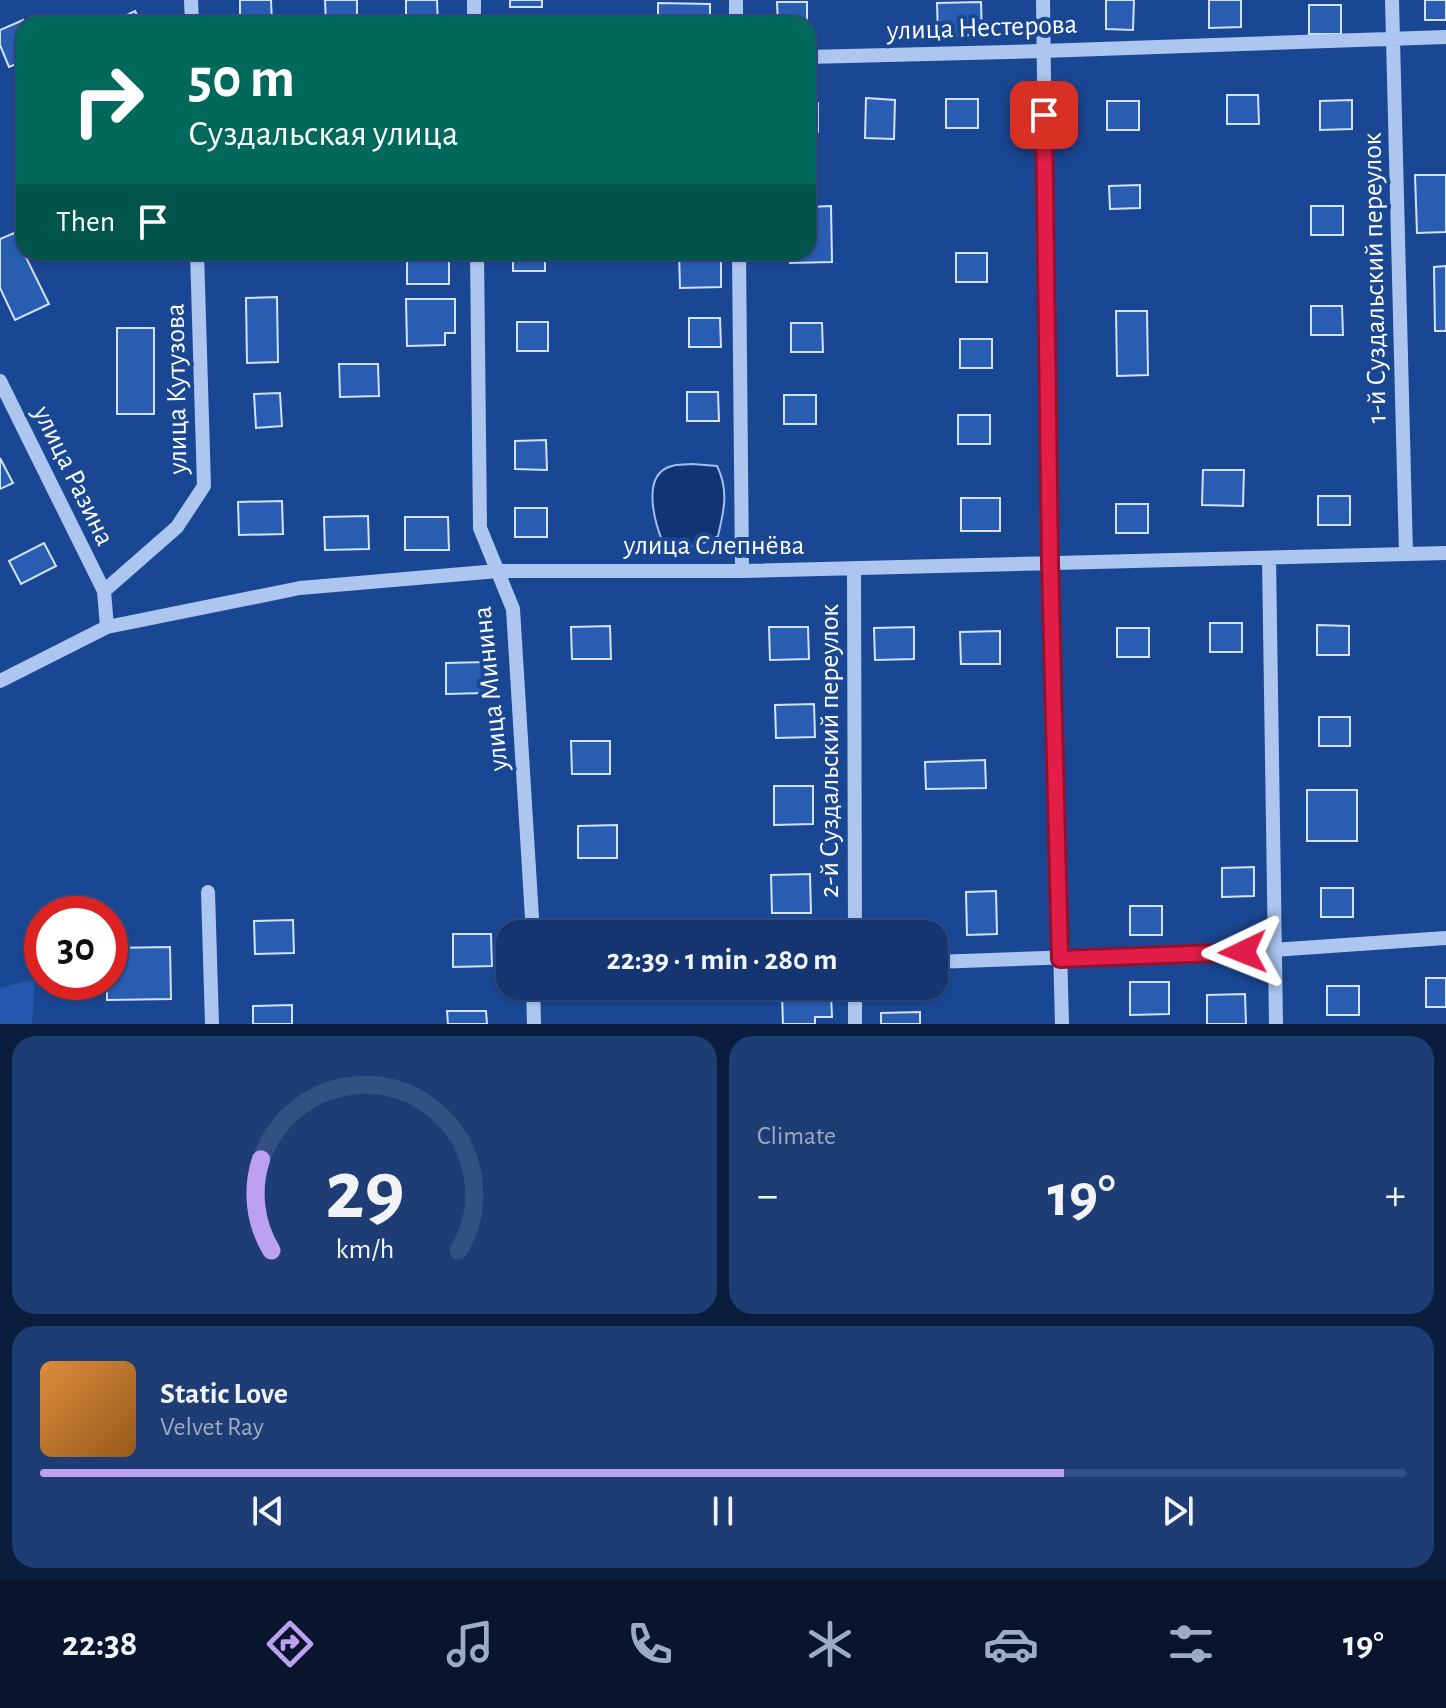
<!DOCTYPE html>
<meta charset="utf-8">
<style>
:root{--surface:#14356f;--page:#1d3d74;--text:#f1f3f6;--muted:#9dabc3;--line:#335082;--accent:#bca0f2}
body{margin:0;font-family:"Alegreya Sans",sans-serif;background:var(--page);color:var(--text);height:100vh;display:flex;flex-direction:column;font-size:30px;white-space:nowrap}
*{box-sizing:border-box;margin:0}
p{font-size:26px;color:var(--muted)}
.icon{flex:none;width:44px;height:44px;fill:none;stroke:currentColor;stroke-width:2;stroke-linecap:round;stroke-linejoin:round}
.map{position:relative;height:1024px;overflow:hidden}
.panel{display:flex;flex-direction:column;gap:12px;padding:12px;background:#0b1d3d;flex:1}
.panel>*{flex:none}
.top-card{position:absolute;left:16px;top:16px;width:800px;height:244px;border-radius:24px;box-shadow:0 2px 6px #0004,0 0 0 2px var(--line);background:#00695c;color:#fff;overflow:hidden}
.speed{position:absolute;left:24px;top:896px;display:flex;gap:16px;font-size:40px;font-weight:700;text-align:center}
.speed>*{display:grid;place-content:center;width:104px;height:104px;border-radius:50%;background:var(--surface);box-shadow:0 2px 6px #0004,0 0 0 2px var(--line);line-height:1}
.speed .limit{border:12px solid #d22;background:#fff;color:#111}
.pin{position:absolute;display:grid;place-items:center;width:68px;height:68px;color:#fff;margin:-34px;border-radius:16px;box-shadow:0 4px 12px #0006}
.me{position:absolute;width:88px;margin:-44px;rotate:268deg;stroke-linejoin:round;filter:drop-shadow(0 0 6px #0008)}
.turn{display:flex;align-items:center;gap:28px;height:168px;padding:0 40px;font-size:36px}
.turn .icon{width:104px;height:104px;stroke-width:2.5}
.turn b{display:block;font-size:56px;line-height:68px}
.then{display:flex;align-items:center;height:76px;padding:0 40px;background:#0003;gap:16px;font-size:30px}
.big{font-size:60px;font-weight:700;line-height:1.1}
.panel .tile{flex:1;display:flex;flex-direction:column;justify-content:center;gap:12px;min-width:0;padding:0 28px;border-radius:24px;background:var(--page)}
.panel .dial{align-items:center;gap:0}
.dial svg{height:208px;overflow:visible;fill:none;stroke:var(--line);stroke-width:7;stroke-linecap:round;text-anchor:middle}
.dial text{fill:var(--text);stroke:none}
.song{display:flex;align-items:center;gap:24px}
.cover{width:96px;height:96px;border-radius:12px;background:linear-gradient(135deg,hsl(30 70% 55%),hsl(30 70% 35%))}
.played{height:8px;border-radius:4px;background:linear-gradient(90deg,var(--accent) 75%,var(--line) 75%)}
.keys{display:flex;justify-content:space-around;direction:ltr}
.heat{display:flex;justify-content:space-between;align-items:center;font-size:44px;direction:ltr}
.panel .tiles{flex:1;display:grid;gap:12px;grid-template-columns:1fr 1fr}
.tile:last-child{grid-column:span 2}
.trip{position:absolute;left:496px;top:920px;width:452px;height:80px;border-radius:24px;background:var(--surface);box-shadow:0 2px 6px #0004,0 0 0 2px var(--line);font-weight:700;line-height:80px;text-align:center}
.menu{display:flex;height:128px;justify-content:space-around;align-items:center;background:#08152c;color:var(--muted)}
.menu .icon{width:56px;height:56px}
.menu .selected{color:var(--accent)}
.menu b{font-size:36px;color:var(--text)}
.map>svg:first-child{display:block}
</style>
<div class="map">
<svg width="1446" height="1024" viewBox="0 0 1446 1024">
<rect width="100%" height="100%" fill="#1a4794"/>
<path fill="#2358ae" d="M35 979 32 1024H0V988Z"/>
<path fill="#113472" stroke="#9fbff2" stroke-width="2" d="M692 464 717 466C729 490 724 511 718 536 700 547 684 549 663 543 655 523 640 474 672 466 678 464 686 465 692 464Z"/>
<path fill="#295db2" stroke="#d2e2fb" stroke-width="2" d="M240 0H271L272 24H240Z
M325 0H357V24H326Z
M406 0H437L438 24H406Z
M510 0H542V7H510Z
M1106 0H1134L1133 30 1106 29Z
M1209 0H1241V27L1209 28Z
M1425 0H1446V20H1425Z
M777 2H807V24H778Z
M981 2 982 35 938 36 937 3Z
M658 3 710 4V24H658Z
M1309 5H1341V34H1309Z
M135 11 141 24H108Z
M23 20 24 61 9 67 0 45V30Z
M1227 95H1258L1259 124H1227Z
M866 98 895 100 894 139 865 138Z
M946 99H978V128H946Z
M1352 100V129L1320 130V101Z
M1107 101H1139V130H1107Z
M808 103H818V132H808Z
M1415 175H1446V232L1417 233Z
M1140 185V208L1110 209 1109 186Z
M831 206 832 262 790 263V252H808V207Z
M1311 206H1343V235H1311Z
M14 233 49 304 15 320 0 288V239Z
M407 252H449V284H407Z
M513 252H545V271H513Z
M679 252H721V287L680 288Z
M956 253H987V282H956Z
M1446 266V331H1435L1434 267Z
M277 297 278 362 247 363 246 298Z
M406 299H455V333H445V345L407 346Z
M1311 306H1342L1343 335H1311Z
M1116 311H1147L1148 375 1117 376Z
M689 318H720L721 347H689Z
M517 322H548V351H517Z
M791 323H822L823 352H791Z
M117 328H154V414H117Z
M960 339H992V368H960Z
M339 364H378L379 396 340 397Z
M687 392H718L719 421H687Z
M280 393 282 426 256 428 254 394Z
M784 395H816V424H784Z
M958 415H990V444H958Z
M546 440 547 470 515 469V441Z
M0 458 13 483 0 489Z
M1203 470H1244L1243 506 1202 505Z
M1318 496H1350V525H1318Z
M961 498H1000V531H961Z
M282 501 283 534 239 535 238 502Z
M1116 504H1148V533H1116Z
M515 508H547V537H515Z
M368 516 369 549 325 550 324 517Z
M405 517H448L449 550H405Z
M44 543 56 566 21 584 9 561Z
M1210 623H1242V652H1210Z
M1317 625 1349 626V655H1317Z
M610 626 611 659H572L571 627Z
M769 627H808L809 659 770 660Z
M914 627V659L875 660 874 628Z
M1117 628H1149V657H1117Z
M1000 631V664H961L960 632Z
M486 662V693L446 694V663Z
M814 704 815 737 776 738 775 705Z
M1319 717H1350V746H1319Z
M571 741H610V774H572Z
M985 760 986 788 926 789 925 762Z
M774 786H813V824L774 825Z
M1307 790H1357V841H1307Z
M617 825V858H578V826Z
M1254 867V896L1222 897V868Z
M810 874 811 913H772L771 875Z
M1321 888H1353V917H1321Z
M996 891 997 934 967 935 966 892Z
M1130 906H1162V935H1130Z
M293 920 294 953 255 954 254 921Z
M586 925 589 934H561L560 932Z
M453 934H491L492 966 453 967Z
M170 947 171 999 107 1000V982H110V948Z
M1426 978H1446V1007H1426Z
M1130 982H1169V1014L1130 1015Z
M1327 986H1359V1015H1327Z
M1245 994 1246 1024H1207V995Z
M831 995 832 1017H815V1024H783L782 996Z
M292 1005V1024H253V1006Z
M447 1011H486L487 1024H448Z
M920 1012V1024H881V1013Z"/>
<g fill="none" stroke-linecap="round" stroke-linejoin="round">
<path stroke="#acc6f0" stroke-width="14" d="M191 0 192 24
M474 0V24
M736 0V24
M1043 0 1050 562 1062 1024
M1392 0 1406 554
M808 57 1043 51 1446 37
M477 252 480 528 513 609 533 934
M739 252 742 571
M0 381 104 591
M1269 558 1276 1024
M854 568 855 934
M107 627 104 591 177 527 204 486 197 252
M0 681 107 627 300 588 498 571H742L1446 553
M208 892 212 1024
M934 962 1273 950 1446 938
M533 986 534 1024
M855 986V1024"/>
</g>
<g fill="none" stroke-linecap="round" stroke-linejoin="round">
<g stroke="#92132f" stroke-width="20">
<path id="route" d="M1044 115 1050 562 1060 959 1243 952"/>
</g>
<use href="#route" stroke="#e11d48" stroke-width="14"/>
</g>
<g text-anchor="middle" stroke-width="8" stroke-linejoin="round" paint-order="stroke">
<g font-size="28" fill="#fff" stroke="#1a4794">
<text transform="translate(982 26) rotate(-2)" y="10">улица Нестерова</text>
<text transform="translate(1373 278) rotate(-91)" y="10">1-й Суздальский переулок</text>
<text transform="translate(175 389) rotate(-91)" y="10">улица Кутузова</text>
<text transform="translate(75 475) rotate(64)" y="10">улица Разина</text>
<text x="714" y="554">улица Слепнёва</text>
<text transform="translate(489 689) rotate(-96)" y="10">улица Минина</text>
<text transform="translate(828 751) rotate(-90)" y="10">2-й Суздальский переулок</text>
</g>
</g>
</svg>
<div class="speed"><div class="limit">30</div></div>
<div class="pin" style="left:1044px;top:115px;background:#d93025"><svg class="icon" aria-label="arrive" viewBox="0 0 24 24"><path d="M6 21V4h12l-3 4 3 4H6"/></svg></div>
<svg class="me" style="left:1243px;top:952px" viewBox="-20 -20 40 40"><path d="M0-17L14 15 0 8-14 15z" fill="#e11d48" stroke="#fff" stroke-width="4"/></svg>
<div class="trip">22:39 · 1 min · 280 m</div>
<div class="top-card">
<div class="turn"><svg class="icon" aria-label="right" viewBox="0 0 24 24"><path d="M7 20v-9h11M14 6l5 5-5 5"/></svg><div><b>50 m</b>Суздальская улица</div></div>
<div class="then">Then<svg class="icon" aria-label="arrive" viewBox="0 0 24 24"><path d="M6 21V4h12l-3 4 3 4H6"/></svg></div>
</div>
</div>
<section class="panel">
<div class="tiles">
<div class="tile dial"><svg viewBox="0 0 100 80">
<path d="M14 69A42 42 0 1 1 86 69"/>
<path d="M14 69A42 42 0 0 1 10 34" stroke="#bca0f2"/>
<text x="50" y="56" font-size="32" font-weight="700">29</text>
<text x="50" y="72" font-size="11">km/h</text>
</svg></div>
<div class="tile"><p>Climate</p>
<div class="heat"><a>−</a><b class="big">19°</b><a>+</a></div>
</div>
<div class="tile">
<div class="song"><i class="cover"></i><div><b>Static Love</b><p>Velvet Ray</p></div></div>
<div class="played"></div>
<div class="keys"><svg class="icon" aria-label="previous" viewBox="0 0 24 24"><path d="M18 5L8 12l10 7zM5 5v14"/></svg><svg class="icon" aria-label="pause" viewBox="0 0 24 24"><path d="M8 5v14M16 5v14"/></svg><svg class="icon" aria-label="next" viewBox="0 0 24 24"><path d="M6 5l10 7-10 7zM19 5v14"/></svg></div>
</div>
</div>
</section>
<nav class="menu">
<b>22:38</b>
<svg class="icon selected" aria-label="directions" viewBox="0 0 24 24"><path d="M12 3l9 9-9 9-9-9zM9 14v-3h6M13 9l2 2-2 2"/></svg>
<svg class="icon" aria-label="music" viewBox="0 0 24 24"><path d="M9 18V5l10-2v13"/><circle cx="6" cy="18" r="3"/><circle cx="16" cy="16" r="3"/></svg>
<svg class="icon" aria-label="phone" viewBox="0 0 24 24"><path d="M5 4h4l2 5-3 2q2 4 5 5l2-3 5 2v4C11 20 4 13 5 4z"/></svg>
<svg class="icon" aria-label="climate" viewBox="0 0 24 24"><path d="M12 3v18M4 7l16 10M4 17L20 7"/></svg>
<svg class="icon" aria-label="car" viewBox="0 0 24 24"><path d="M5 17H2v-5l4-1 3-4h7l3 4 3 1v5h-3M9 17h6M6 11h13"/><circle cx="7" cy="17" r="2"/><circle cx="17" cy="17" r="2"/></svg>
<svg class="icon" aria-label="filters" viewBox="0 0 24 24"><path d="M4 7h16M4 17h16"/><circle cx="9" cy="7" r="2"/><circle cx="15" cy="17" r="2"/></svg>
<b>19°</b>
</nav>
